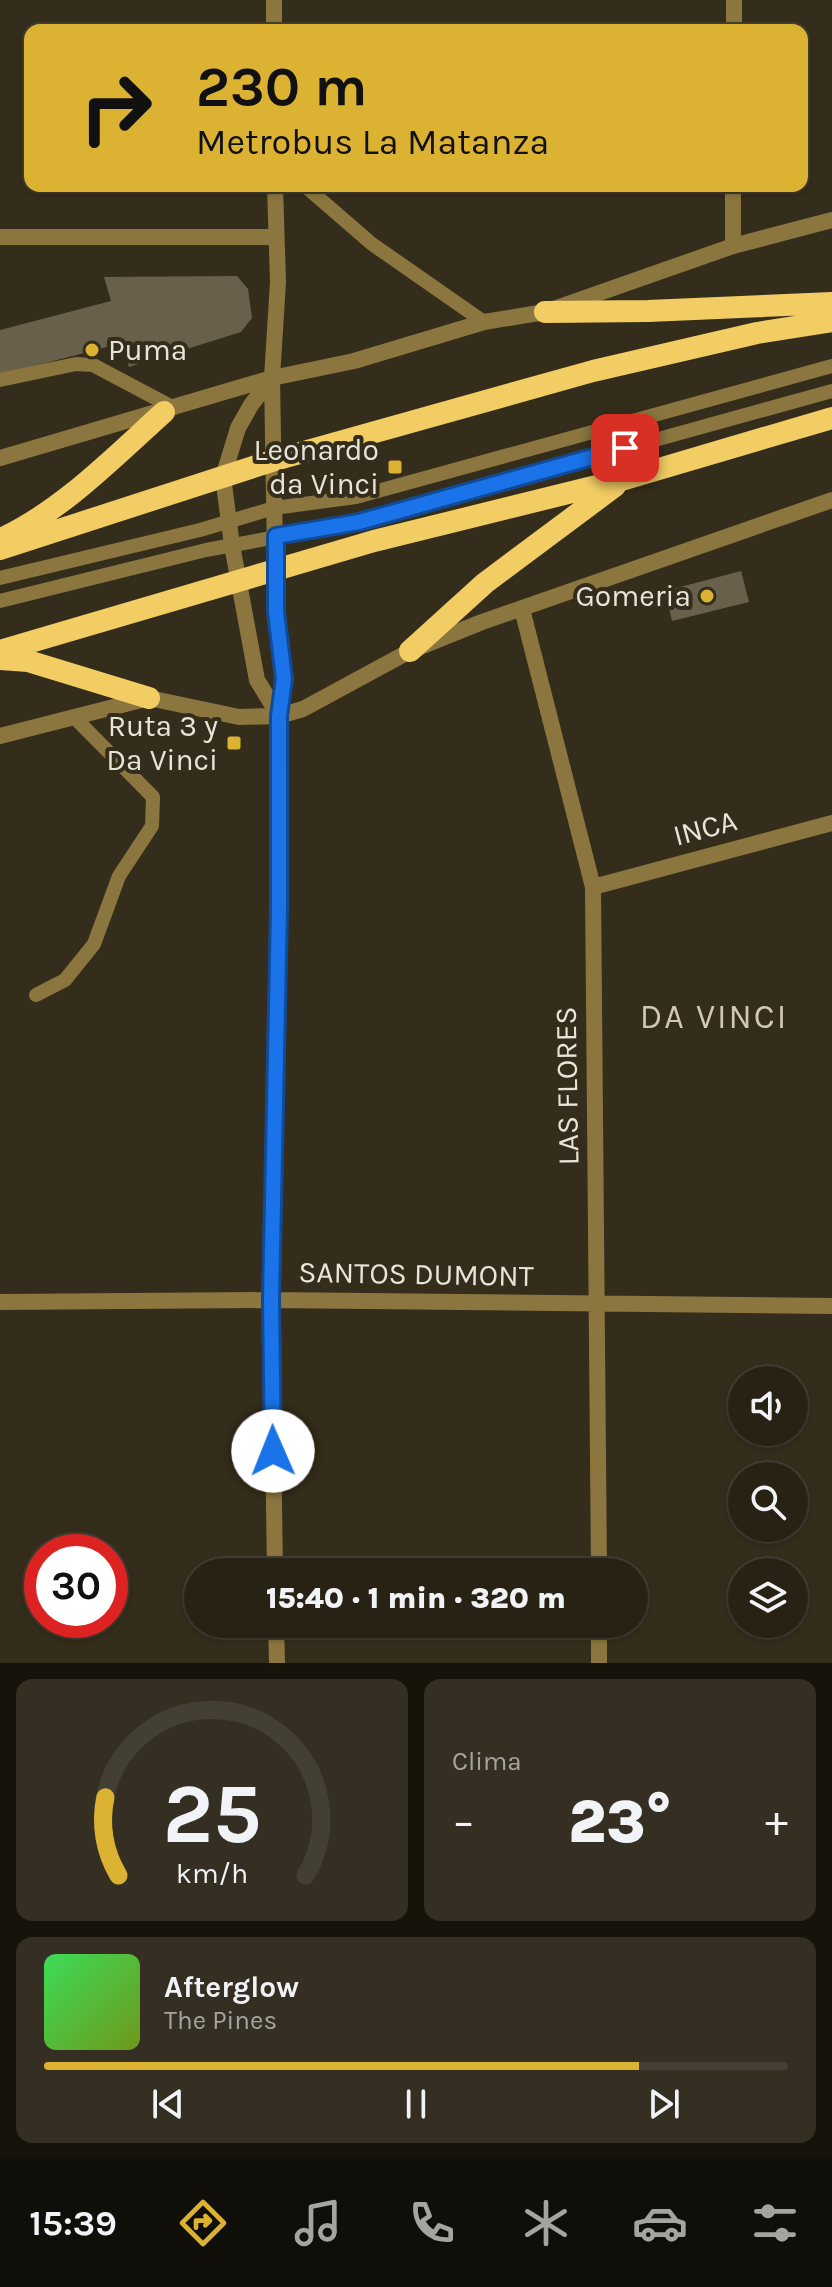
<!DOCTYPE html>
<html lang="es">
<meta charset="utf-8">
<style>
:root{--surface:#282214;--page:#342f22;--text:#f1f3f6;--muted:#a5a4a0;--line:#443f34;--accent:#dcb233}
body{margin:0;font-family:Karla,sans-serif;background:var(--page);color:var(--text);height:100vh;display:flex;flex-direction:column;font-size:30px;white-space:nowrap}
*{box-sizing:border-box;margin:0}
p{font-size:26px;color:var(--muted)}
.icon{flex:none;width:44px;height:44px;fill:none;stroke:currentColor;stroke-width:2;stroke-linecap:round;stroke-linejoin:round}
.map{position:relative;height:1663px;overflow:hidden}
.sheet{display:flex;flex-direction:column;gap:16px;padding:16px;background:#16130b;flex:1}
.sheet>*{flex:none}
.hud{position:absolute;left:24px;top:24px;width:784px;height:168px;border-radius:16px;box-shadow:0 2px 6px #0004,0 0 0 2px var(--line);background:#dcb233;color:#111;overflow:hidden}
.fabs{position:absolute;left:728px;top:1366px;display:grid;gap:16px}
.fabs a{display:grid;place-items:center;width:80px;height:80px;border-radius:50%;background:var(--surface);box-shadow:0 2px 6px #0004,0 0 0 2px var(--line);font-size:40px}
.speed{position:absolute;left:24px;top:1534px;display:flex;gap:16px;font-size:40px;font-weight:700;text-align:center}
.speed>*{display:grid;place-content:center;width:104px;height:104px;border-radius:50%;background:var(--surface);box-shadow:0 2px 6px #0004,0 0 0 2px var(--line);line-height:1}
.speed .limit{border:12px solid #d22;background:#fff;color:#111}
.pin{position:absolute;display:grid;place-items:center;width:68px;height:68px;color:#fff;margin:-34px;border-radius:16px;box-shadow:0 4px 12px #0006}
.me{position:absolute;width:88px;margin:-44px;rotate:359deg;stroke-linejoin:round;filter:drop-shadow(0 0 6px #0008)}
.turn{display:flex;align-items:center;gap:28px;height:168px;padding:0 40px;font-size:36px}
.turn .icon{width:104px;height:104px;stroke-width:2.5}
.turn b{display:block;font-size:56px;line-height:68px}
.big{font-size:60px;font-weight:800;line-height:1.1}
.sheet .card{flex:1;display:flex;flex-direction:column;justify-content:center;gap:12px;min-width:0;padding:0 28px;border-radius:16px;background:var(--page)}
.sheet .dial{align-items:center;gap:0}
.dial svg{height:208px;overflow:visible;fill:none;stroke:var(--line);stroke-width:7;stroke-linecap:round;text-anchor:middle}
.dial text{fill:var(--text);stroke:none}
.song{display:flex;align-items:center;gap:24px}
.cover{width:96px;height:96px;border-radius:12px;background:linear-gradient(135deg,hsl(130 70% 55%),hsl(80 70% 35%))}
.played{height:8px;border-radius:4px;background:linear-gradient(90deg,var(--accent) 80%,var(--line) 80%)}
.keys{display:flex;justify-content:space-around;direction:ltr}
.heat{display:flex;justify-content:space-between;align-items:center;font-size:44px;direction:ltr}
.sheet .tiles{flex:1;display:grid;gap:16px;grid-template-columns:1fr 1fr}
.card:last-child{grid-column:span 2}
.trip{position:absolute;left:184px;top:1558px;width:464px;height:80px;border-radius:40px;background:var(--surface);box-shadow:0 2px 6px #0004,0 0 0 2px var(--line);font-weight:800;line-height:80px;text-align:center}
.dock{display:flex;height:128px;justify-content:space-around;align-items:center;background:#100e08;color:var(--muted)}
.dock .icon{width:56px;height:56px}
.dock .active{color:var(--accent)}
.dock b{font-size:36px;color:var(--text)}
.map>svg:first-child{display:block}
</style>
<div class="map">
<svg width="832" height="1663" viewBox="0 0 832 1663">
<rect width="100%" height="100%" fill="#352d1b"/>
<path fill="#68604b" d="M237 276 248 289 252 318 241 332 129 367 122 343 0 375V330L111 301 104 277Z
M741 571 749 602 672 621 665 591Z"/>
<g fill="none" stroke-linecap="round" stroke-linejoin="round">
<path stroke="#8b763f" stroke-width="14" d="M305 186 372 244 484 322
M0 380 76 364 93 365 174 408
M0 578 200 530 274 508 356 497 832 366
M0 601 206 550 359 522 832 391
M36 995 65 980 94 944 119 876 152 826 153 797 74 717"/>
<path stroke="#8b763f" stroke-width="16" d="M274 0V30
M734 30V0
M0 237H275
M733 246V186
M272 378 251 405 238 428 223 477 232 545 257 680 279 716
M522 609 593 887 599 1572
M593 887 832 823
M0 1302 271 1300 832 1306
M275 1572 271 1300 279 909V716L284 679 276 612 272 378 278 282 275 186
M276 1624 277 1663
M599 1624V1663"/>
<path stroke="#8b763f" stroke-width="16" d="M0 458 272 378 354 361 484 322 545 312 733 246 832 220
M0 736 149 698 239 717 279 716 303 709 410 651 482 622 832 500"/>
<path stroke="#f2cd64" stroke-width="22" d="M545 312 648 311 832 303
M1 539C63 510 114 457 164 412
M0 549 275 460 593 371 757 333 832 321
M0 651 374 541 625 479 832 418
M410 651 485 583 615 486
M0 659 28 661 149 698"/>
</g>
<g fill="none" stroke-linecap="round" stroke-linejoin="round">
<g stroke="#114b97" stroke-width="20">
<path id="route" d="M273 1451 271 1300 279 909V716L284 679 276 612V536L359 522 625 448"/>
</g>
<use href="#route" stroke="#1a73e8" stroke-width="14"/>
</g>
<g fill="#dcb233" stroke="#352d1b" stroke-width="3">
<circle cx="92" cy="350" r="8"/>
<rect x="387" y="459" width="16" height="16" rx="4"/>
<circle cx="707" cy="596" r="8"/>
<rect x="226" y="735" width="16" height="16" rx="4"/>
</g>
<g text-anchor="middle" stroke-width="8" stroke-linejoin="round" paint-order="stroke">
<g font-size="30" fill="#e8e4d8" stroke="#352d1b" text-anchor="end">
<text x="108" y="360" text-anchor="start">Puma</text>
<text x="379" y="460">Leonardo<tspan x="379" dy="34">da Vinci</tspan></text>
<text x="691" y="606">Gomeria</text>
<text x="218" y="736">Ruta 3 y<tspan x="218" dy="34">Da Vinci</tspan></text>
</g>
<g font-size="30" fill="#e8e4d8" stroke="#352d1b">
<text transform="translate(705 828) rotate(-15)" y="10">INCA</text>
<text transform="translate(567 1086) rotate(-91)" y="10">LAS FLORES</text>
<text transform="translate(416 1274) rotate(1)" y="10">SANTOS DUMONT</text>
</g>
<g font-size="34" letter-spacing="2" fill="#d1c8b1" stroke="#352d1b">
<text x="714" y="1028">DA VINCI</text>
</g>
</g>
</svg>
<div class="fabs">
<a><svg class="icon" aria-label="sound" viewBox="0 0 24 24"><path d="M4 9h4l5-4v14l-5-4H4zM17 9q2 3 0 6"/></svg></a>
<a><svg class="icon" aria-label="search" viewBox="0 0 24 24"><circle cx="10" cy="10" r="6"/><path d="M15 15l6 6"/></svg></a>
<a><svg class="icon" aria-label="layers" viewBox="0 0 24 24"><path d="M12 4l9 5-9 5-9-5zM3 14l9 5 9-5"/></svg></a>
</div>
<div class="speed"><div class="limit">30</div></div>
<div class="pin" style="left:625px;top:448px;background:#d93025"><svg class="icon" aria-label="arrive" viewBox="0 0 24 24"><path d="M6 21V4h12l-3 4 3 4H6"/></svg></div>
<svg class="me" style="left:273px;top:1451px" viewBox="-20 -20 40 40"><circle r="19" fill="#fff"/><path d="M0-13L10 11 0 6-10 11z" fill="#1a73e8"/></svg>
<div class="trip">15:40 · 1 min · 320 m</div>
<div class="hud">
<div class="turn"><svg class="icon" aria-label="right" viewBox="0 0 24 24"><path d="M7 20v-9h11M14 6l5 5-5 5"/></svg><div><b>230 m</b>Metrobus La Matanza</div></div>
</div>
</div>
<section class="sheet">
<div class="tiles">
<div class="card dial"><svg viewBox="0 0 100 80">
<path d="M14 69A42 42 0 1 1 86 69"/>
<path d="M14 69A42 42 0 0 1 9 39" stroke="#dcb233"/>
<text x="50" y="56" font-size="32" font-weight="700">25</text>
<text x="50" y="72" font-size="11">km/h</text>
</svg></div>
<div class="card"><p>Clima</p>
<div class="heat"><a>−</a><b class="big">23°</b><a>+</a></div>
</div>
<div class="card">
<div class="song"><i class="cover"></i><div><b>Afterglow</b><p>The Pines</p></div></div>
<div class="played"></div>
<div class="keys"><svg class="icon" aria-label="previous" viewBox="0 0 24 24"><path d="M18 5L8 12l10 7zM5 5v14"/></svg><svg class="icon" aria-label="pause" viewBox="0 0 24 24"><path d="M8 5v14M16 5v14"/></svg><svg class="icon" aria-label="next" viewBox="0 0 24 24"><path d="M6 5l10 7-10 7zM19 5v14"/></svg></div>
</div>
</div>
</section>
<nav class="dock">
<b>15:39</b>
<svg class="icon active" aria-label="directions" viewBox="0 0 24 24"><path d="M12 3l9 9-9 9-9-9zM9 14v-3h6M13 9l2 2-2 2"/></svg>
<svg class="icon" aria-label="music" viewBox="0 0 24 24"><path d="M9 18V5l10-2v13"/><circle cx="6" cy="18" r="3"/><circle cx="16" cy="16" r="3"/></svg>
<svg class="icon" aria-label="phone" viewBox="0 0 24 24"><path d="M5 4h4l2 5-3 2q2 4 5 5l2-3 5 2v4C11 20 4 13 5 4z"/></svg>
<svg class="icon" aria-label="climate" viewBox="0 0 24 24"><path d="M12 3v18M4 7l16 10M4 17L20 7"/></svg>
<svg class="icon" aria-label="car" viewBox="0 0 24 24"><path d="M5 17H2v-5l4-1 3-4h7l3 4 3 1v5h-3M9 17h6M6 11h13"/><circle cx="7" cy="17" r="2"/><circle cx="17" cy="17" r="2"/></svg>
<svg class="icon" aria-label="filters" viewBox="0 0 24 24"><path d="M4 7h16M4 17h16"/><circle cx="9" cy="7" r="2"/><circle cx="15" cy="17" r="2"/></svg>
</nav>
